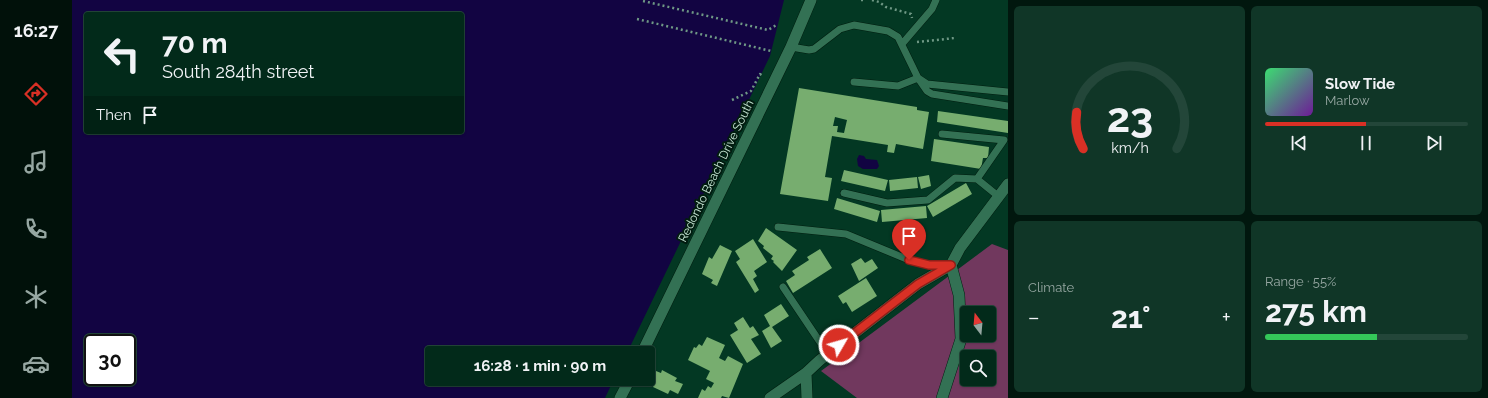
<!DOCTYPE html>
<meta charset="utf-8">
<style>
:root{--surface:#022a1a;--page:#103627;--text:#f1f3f6;--muted:#96a7a2;--line:#234639;--accent:#d93025}
body{margin:0;font-family:Raleway,sans-serif;background:var(--page);color:var(--text);height:100vh;display:flex;flex-direction:column;font-size:15px;white-space:nowrap}
*{box-sizing:border-box;margin:0}
p{font-size:13px;color:var(--muted)}
.icon{flex:none;width:22px;height:22px;fill:none;stroke:currentColor;stroke-width:2;stroke-linecap:round;stroke-linejoin:round}
.map{position:relative;flex:1;overflow:hidden}
.details{display:flex;flex-direction:column;gap:6px;padding:6px;background:#01170e;width:480px}
.details>*{flex:none}
.banner{position:absolute;left:12px;top:12px;width:380px;height:122px;border-radius:4px;box-shadow:0 1px 3px #0004,0 0 0 1px var(--line);background:#022a1a;color:var(--text);overflow:hidden}
.needle{width:26px;rotate:344deg}
.controls{position:absolute;left:888px;top:306px;display:grid;gap:8px}
.controls a{display:grid;place-items:center;width:36px;height:36px;border-radius:4px;background:var(--surface);box-shadow:0 1px 3px #0004,0 0 0 1px var(--line);font-size:20px}
.speed{position:absolute;left:12px;top:334px;display:flex;gap:8px;font-size:20px;font-weight:700;text-align:center}
.speed>*{display:grid;place-content:center;width:52px;height:52px;border-radius:50%;background:var(--surface);box-shadow:0 1px 3px #0004,0 0 0 1px var(--line);line-height:1}
.speed .limit{border:2px solid #111;border-radius:6px;background:#fff;color:#111}
.pin{position:absolute;display:grid;place-items:center;width:34px;height:34px;color:#fff;margin:-41px -17px;border-radius:50% 50% 50% 0;rotate:-45deg;box-shadow:0 0 4px #0007}
.pin .icon{rotate:45deg}
.me{position:absolute;width:44px;margin:-22px;rotate:52deg;stroke-linejoin:round;filter:drop-shadow(0 0 3px #0008)}
.turn{display:flex;align-items:center;gap:14px;height:84px;padding:0 12px;font-size:18px}
.turn .icon{width:52px;height:52px;stroke-width:2.5}
.turn b{display:block;font-size:28px;line-height:34px}
.then{display:flex;align-items:center;height:38px;padding:0 12px;background:#0003;gap:8px;font-size:15px}
.big{font-size:30px;font-weight:700;line-height:1.1}
.details .tile{flex:1;display:flex;flex-direction:column;justify-content:center;gap:6px;min-width:0;padding:0 14px;border-radius:6px;background:var(--page)}
.details .dial{align-items:center;gap:0}
.dial svg{height:104px;overflow:visible;fill:none;stroke:var(--line);stroke-width:7;stroke-linecap:round;text-anchor:middle}
.dial text{fill:var(--text);stroke:none}
.song{display:flex;align-items:center;gap:12px}
.cover{width:48px;height:48px;border-radius:6px;background:linear-gradient(135deg,hsl(140 70% 55%),hsl(280 70% 35%))}
.played{height:4px;border-radius:2px;background:linear-gradient(90deg,var(--accent) 50%,var(--line) 50%)}
.keys{display:flex;justify-content:space-around;direction:ltr}
.heat{display:flex;justify-content:space-between;align-items:center;font-size:22px;direction:ltr}
.charge{height:6px;border-radius:3px;background:linear-gradient(90deg,#34c759 55%,var(--line) 0)}
.details .tiles{flex:1;display:grid;gap:6px;grid-template-columns:repeat(2,1fr)}
.trip{position:absolute;left:353px;top:346px;width:230px;height:40px;border-radius:4px;background:var(--surface);box-shadow:0 1px 3px #0004,0 0 0 1px var(--line);font-weight:700;line-height:40px;text-align:center}
main{display:flex;flex:1;min-height:0}
.dock{display:flex;flex-direction:column;width:72px;justify-content:space-around;align-items:center;background:#01110a;color:var(--muted)}
.dock .icon{width:28px;height:28px}
.dock .on{color:var(--accent)}
.dock b{font-size:18px;color:var(--text)}
.map>svg:first-child{display:block}
</style>
<main>
<nav class="dock">
<b>16:27</b>
<svg class="icon on" aria-label="directions" viewBox="0 0 24 24"><path d="M12 3l9 9-9 9-9-9zM9 14v-3h6M13 9l2 2-2 2"/></svg>
<svg class="icon" aria-label="music" viewBox="0 0 24 24"><path d="M9 18V5l10-2v13"/><circle cx="6" cy="18" r="3"/><circle cx="16" cy="16" r="3"/></svg>
<svg class="icon" aria-label="phone" viewBox="0 0 24 24"><path d="M5 4h4l2 5-3 2q2 4 5 5l2-3 5 2v4C11 20 4 13 5 4z"/></svg>
<svg class="icon" aria-label="climate" viewBox="0 0 24 24"><path d="M12 3v18M4 7l16 10M4 17L20 7"/></svg>
<svg class="icon" aria-label="car" viewBox="0 0 24 24"><path d="M5 17H2v-5l4-1 3-4h7l3 4 3 1v5h-3M9 17h6M6 11h13"/><circle cx="7" cy="17" r="2"/><circle cx="17" cy="17" r="2"/></svg>
</nav>
<div class="map">
<svg width="936" height="398" viewBox="0 0 936 398">
<rect width="100%" height="100%" fill="#033823"/>
<path fill="#71385e" fill-rule="evenodd" d="M920 244 936 250V398H785L749 371ZM895 313H917V335H895ZM895 357H917V379H895Z"/>
<path fill="#120442" fill-rule="evenodd" d="M0 0H712L698 56 555 353H360V379H542L533 398H0ZM14 14H390V132H14ZM21 343H55V377H21Z
M787 155 792 156 794 159 805 160 807 166 805 169H791L786 166 785 159Z"/>
<path fill="#77ad6f" fill-rule="evenodd" d="M727 88 845 107V110L857 112 851 149 824 144 822 153 815 152 816 145 760 136 753 177 760 178 756 201 708 194ZM763 117 775 120 772 133 765 132 766 126H761Z
M866 111 936 121V133L865 122Z
M862 139 917 147 916 158H911L909 169 859 161Z
M772 170 816 180 813 191 769 181Z
M857 175 859 186 849 189 846 177Z
M845 177 846 188 818 191 817 180Z
M894 183 900 194 861 217 855 206Z
M765 198 808 211 805 222 762 209Z
M854 206 855 218 810 222 809 210Z
M694 228 725 250 710 271 701 262 702 261 699 259 701 256 691 248 692 246 686 241Z
M681 239 695 262 682 271 685 276 681 279 687 290 683 293 664 262 668 259 663 251Z
M648 245 660 251 645 286 639 283 641 280 630 274 637 257 640 259Z
M748 249 760 268 721 293 714 281 723 275 720 271 737 260 735 257Z
M789 258 793 263 800 259 806 268 787 281 779 264Z
M794 278 805 296 780 312 774 302 771 304 766 296Z
M709 304 717 316 700 327 710 341 699 348 690 331 698 326 692 315Z
M671 317 678 328 681 326 687 335 679 339 689 354 675 363 658 335 666 330 662 323Z
M635 337 653 345 647 358 653 361 656 356 671 364 657 398 650 396 649 398H626L630 389 633 391 636 386 639 388 642 383 634 379 638 371 616 360 622 347 624 348 627 344 630 346Z
M590 370 605 378 603 381 611 384 606 394 598 390 596 394 581 387 582 384 578 383 584 371 589 373Z"/>
<g fill="none" stroke-linecap="round" stroke-linejoin="round">
<g stroke="#001d0f" stroke-width="8">
<path id="service" d="M830 44 860 9 864 0
M719 47 737 50 742 49 768 29 782 25 816 31 826 37 846 78 855 84 936 92
M782 82 826 86 846 78 855 91 860 94 936 106
M870 134 932 140 905 179 926 196
M772 193 815 203 856 200 883 178 905 179
M706 227 774 234 837 260 857 265H877
M711 287 756 354"/>
</g>
<g stroke="#001d0f" stroke-width="12">
<path id="minor" d="M734 373 735 398
M698 398 734 373 748 360 846 284 879 265 888 248 936 184
M870 398 889 339 887 295 879 265"/>
</g>
<g stroke="#001d0f" stroke-width="12">
<path id="tertiary" d="M570 353 719 47 739 0
M548 398 558 379"/>
</g>
<path stroke="#6f9885" stroke-width="2.5" stroke-dasharray="2 3" stroke-linecap="butt" d="M789 0H793
M800 0 807 2 814 7 839 14 840 18
M571 1 696 30 706 24
M565 19 699 51
M845 42 883 38
M660 100 679 91 688 74 691 76"/>
<use href="#service" stroke="#337154" stroke-width="7"/>
<use href="#minor" stroke="#337154" stroke-width="11"/>
<use href="#tertiary" stroke="#337154" stroke-width="11"/>
</g>
<g fill="none" stroke-linecap="round" stroke-linejoin="round">
<g stroke="#8d1f18" stroke-width="10">
<path id="route" d="M767 345 846 284 879 265H857L837 260"/>
</g>
<use href="#route" stroke="#d93025" stroke-width="7"/>
</g>
<g text-anchor="middle" stroke-width="4" stroke-linejoin="round" paint-order="stroke">
<g font-size="12" fill="#c8e7d6" stroke="#021c10">
<text transform="translate(644 171) rotate(-64)" y="4">Redondo Beach Drive South</text>
</g>
</g>
</svg>
<div class="controls">
<a><svg class="needle" viewBox="-14 -14 28 28"><path d="M0-13l5 13h-10z" fill="#e53935"/><path d="M0 13l5-13h-10z" fill="#96a7a2"/></svg></a>
<a><svg class="icon" aria-label="search" viewBox="0 0 24 24"><circle cx="10" cy="10" r="6"/><path d="M15 15l6 6"/></svg></a>
</div>
<div class="speed"><div class="limit">30</div></div>
<div class="pin" style="left:837px;top:260px;background:#d93025"><svg class="icon" aria-label="arrive" viewBox="0 0 24 24"><path d="M6 21V4h12l-3 4 3 4H6"/></svg></div>
<svg class="me" style="left:767px;top:345px" viewBox="-20 -20 40 40"><circle r="17" fill="#d93025" stroke="#fff" stroke-width="3"/><path d="M0-11L8 9 0 5-8 9z" fill="#fff"/></svg>
<div class="trip">16:28 · 1 min · 90 m</div>
<div class="banner">
<div class="turn"><svg class="icon" aria-label="left" viewBox="0 0 24 24"><path d="M17 20v-9H6M10 6l-5 5 5 5"/></svg><div><b>70 m</b>South 284th street</div></div>
<div class="then">Then<svg class="icon" aria-label="arrive" viewBox="0 0 24 24"><path d="M6 21V4h12l-3 4 3 4H6"/></svg></div>
</div>
</div>
<section class="details">
<div class="tiles">
<div class="tile dial"><svg viewBox="0 0 100 80">
<path d="M14 69A42 42 0 1 1 86 69"/>
<path d="M14 69A42 42 0 0 1 9 41" stroke="#d93025"/>
<text x="50" y="56" font-size="32" font-weight="700">23</text>
<text x="50" y="72" font-size="11">km/h</text>
</svg></div>
<div class="tile">
<div class="song"><i class="cover"></i><div><b>Slow Tide</b><p>Marlow</p></div></div>
<div class="played"></div>
<div class="keys"><svg class="icon" aria-label="previous" viewBox="0 0 24 24"><path d="M18 5L8 12l10 7zM5 5v14"/></svg><svg class="icon" aria-label="pause" viewBox="0 0 24 24"><path d="M8 5v14M16 5v14"/></svg><svg class="icon" aria-label="next" viewBox="0 0 24 24"><path d="M6 5l10 7-10 7zM19 5v14"/></svg></div>
</div>
<div class="tile"><p>Climate</p>
<div class="heat"><a>−</a><b class="big">21°</b><a>+</a></div>
</div>
<div class="tile"><p>Range · 55%</p><b class="big">275 km</b><div class="charge"></div></div>
</div>
</section>
</main>
